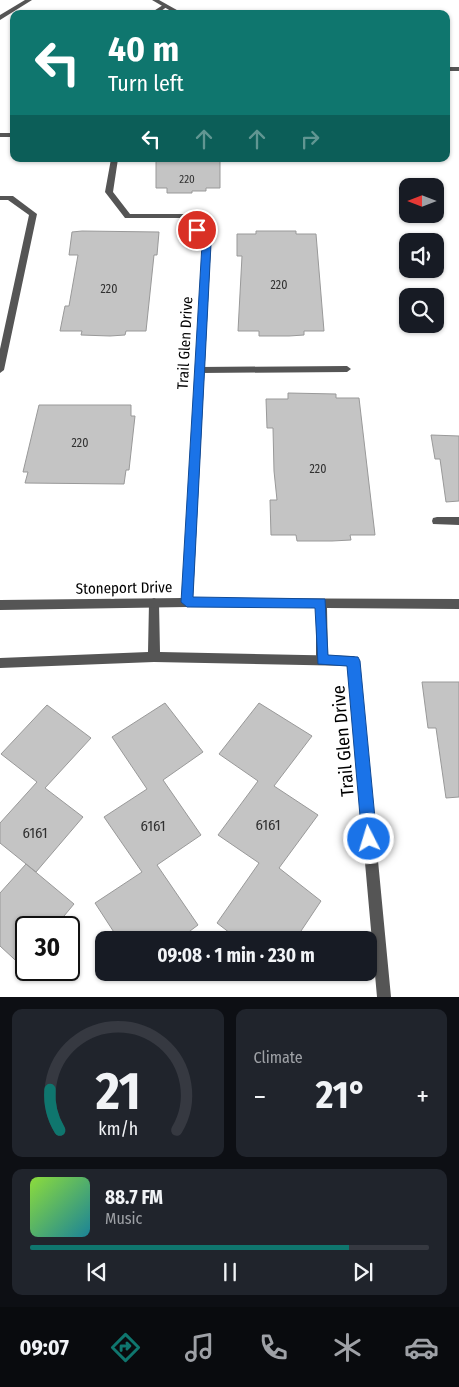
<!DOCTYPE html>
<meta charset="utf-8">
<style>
:root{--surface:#171b24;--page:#20242c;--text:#f1f3f6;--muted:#9ea1a6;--line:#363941;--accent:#0f766e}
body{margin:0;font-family:"Fira Sans Condensed",sans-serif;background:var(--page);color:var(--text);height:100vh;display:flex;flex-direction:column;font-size:19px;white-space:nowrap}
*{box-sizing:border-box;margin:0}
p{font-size:16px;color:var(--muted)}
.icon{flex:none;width:28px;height:28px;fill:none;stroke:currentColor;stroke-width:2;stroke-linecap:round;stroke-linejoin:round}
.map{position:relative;height:997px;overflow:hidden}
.drawer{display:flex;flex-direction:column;gap:12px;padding:12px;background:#0d0f14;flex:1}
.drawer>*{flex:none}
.guide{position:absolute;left:10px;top:10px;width:440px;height:152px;border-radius:10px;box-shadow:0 1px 4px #0004;background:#0f766e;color:#fff;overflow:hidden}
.needle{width:32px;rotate:270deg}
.fabs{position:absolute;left:399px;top:178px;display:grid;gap:10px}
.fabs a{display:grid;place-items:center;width:45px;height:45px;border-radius:10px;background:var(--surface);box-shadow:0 1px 4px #0004;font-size:25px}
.speed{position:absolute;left:15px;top:916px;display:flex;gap:10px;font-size:25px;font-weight:700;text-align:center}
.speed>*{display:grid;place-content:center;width:65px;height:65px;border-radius:50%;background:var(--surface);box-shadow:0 1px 4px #0004;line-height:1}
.speed .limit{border:2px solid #111;border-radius:8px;background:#fff;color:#111}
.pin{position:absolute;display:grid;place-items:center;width:42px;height:42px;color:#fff;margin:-21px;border:2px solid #fff;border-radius:50%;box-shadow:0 1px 5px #0007}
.me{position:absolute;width:55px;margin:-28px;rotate:355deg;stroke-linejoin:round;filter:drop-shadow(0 0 4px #0008)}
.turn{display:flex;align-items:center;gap:18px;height:105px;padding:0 15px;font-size:22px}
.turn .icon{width:65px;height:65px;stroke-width:2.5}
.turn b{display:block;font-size:35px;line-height:42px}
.lanes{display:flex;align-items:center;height:48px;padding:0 15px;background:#0003;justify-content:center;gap:25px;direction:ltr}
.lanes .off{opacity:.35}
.big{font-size:38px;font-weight:700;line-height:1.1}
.drawer .widget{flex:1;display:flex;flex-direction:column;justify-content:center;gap:8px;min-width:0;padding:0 18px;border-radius:10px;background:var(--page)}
.drawer .dial{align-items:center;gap:0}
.dial svg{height:130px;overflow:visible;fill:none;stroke:var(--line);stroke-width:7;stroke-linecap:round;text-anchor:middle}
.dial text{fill:var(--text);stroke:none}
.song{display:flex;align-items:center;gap:15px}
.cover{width:60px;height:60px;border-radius:8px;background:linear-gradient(135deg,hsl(90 70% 55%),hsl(190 70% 35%))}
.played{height:5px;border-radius:2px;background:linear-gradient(90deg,var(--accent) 80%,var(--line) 80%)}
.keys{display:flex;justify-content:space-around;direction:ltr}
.heat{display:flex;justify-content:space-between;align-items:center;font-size:28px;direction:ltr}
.drawer .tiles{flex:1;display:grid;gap:12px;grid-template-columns:1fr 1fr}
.widget:last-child{grid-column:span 2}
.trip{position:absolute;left:95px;top:931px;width:282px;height:50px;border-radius:10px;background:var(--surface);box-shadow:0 1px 4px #0004;font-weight:700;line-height:50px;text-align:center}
.tab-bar{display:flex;height:80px;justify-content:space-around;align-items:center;background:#090b0e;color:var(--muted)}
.tab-bar .icon{width:35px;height:35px}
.tab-bar .on{color:var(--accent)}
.tab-bar b{font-size:22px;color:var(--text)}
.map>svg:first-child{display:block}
</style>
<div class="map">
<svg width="459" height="997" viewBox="0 0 459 997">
<rect width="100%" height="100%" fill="#fff"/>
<path fill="#c4c4c4" stroke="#999" d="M156 159H220V188H206V191H192V193H167V188H156Z
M82 231 159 232 157 255H154L146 331H126L125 335 110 336 81 335 82 331H60L65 306H69L78 255H69L72 232Z
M256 231H296V234H316L324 331H304V335L289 336H259V331H238L242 256H237V234H256Z
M288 393 336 394V398H359L375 535H350L351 540 332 541H297L296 535H271L270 500H277L274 471 273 428H267L266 399H288Z
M39 405H131V416H135L129 470H126L124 484 25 483 28 472H23Z
M431 435 459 436V501L446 502 440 459H435Z
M422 682H459V797L446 798 436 728H428Z
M165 703 203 752 163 780 201 835 157 865 198 925 178 940H119L95 903 142 872 104 817 147 789 112 737Z
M259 703 312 736 274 786 318 815 279 868 321 901 295 940H239L217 923 259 863 218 835 258 781 219 754Z
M47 705 91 738 45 788 83 817 36 872 0 843V823L37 782 1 754Z
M26 864 74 904 54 928H26V970L0 946V893Z"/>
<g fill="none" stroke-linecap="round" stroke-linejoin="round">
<path fill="#555" fill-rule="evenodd" d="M163 5 168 6 157 14H149Z
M0 133H14V137H0Z
M347 366 351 369 347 372 200 373 196 370 200 367Z
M437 517H459V525L433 524 432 521 433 518Z
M154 598 158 600 159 603 160 652 353 656 357 658 359 661 357 664 353 666 154 662 0 668V658L148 652 149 603 150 600Z"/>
<path fill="#555" fill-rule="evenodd" d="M25 0H32L0 20V15Z
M152 0H159L184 14H176Z
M446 67H459V71H446Z
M111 159H118L113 192 130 214H191L211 244 193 598 459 599V609L327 608 328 660 326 663 322 665 318 663 316 660V607H187L0 610V600L182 598 203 244 186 218H125L105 192Z
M0 196H13L37 214 4 370 0 373V349L29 215 8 200H0Z
M353 656 357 658 359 661 391 997H377L347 661 349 658Z"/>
</g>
<path fill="#1a73e8" stroke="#114b97" d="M194 228H200L211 244 193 597 325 599 328 655 358 657 360 661 377 839 375 844 369 846 364 844 362 839 347 666 318 664 315 608 187 607 181 602 202 244 193 230Z"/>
<g text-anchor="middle" stroke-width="4.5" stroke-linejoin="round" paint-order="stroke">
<g font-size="11" fill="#313131">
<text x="187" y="183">220</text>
</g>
<g font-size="12" fill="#313131">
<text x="279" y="289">220</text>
<text x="109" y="293">220</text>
<text x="80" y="447">220</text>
<text x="318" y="473">220</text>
</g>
<g font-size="15" fill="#000" stroke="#fff">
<text transform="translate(185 343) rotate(-87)" y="5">Trail Glen Drive</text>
<text transform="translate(124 588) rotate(-1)" y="5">Stoneport Drive</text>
</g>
<g font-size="15" fill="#313131">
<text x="268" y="830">6161</text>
<text x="153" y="831">6161</text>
<text x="35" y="838">6161</text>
</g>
<g font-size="18" fill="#000" stroke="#fff">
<text transform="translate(343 741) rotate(-95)" y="6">Trail Glen Drive</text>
</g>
</g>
</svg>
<div class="fabs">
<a><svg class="needle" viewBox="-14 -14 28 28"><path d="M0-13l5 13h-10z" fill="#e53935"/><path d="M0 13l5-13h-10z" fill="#9ea1a6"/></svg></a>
<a><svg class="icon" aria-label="sound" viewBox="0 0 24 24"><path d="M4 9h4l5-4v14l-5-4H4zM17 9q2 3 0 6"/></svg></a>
<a><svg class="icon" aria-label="search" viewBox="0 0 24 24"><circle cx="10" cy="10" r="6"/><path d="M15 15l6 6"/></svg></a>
</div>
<div class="speed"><div class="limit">30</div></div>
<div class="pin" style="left:197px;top:230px;background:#d93025"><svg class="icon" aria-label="arrive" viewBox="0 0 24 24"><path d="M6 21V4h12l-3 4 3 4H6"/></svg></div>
<svg class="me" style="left:369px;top:839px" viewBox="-20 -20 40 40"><circle r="17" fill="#1a73e8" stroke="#fff" stroke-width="3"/><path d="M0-11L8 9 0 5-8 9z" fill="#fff"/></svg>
<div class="trip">09:08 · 1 min · 230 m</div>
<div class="guide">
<div class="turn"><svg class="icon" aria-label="left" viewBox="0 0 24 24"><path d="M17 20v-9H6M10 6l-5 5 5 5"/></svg><div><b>40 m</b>Turn left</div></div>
<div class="lanes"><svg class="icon" aria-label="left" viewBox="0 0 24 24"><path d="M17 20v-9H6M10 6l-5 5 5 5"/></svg><svg class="icon off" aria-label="ahead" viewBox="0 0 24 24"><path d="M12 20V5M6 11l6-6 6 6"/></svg><svg class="icon off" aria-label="ahead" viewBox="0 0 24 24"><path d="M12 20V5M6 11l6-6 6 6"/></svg><svg class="icon off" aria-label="right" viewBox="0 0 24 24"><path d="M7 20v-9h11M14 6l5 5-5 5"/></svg></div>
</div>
</div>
<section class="drawer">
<div class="tiles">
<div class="widget dial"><svg viewBox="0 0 100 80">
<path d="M14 69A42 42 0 1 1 86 69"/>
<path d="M14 69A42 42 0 0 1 8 44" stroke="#0f766e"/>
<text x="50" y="56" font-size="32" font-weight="700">21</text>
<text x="50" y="72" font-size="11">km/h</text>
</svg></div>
<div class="widget"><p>Climate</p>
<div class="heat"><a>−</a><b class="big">21°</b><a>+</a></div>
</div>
<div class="widget">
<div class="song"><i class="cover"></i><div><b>88.7 FM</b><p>Music</p></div></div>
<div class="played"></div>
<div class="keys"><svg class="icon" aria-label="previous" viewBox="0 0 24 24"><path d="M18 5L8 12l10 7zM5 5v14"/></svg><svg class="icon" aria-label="pause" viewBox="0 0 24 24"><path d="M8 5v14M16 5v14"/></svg><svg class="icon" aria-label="next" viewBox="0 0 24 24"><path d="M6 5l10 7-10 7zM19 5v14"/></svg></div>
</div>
</div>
</section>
<nav class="tab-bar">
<b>09:07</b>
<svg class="icon on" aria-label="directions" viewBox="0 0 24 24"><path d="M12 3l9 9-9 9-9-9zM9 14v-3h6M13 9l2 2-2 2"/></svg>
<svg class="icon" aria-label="music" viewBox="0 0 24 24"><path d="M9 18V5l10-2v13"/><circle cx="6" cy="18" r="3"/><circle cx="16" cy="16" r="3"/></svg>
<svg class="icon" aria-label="phone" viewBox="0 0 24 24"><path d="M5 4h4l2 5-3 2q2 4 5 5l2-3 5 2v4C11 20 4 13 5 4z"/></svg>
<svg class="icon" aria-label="climate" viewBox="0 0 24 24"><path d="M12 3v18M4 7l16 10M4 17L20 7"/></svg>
<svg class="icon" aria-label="car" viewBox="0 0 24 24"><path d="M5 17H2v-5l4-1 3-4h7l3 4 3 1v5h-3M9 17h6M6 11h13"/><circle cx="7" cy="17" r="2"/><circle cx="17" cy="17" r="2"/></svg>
</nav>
